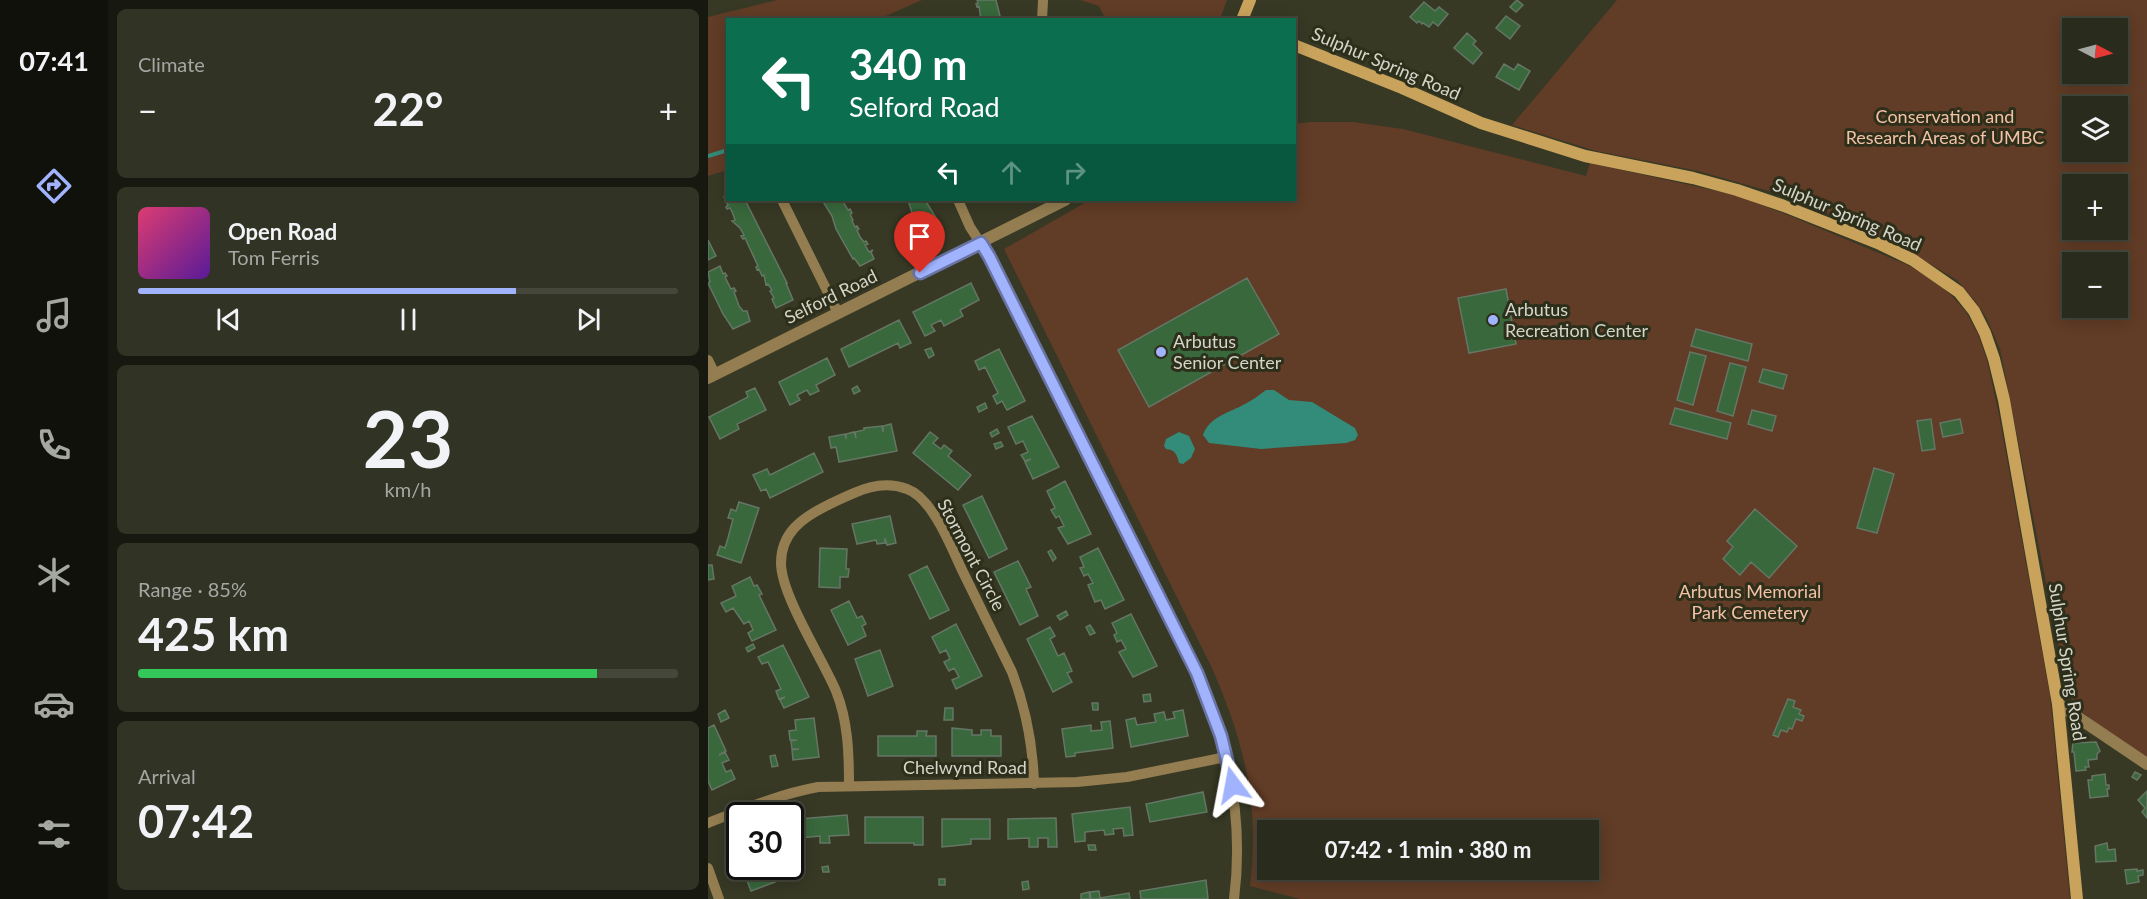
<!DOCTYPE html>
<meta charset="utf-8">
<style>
:root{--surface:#292b1c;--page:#313325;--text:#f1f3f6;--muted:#a5a7a3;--line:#45473b;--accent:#a1b3fd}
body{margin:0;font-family:Lato,sans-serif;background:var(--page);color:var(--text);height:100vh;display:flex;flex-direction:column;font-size:22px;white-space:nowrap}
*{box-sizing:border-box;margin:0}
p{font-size:20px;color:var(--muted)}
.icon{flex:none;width:33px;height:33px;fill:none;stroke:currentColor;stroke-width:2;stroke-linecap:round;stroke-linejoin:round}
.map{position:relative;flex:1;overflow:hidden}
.panel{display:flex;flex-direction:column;gap:9px;padding:9px;background:#17180f;width:600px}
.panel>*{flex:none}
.top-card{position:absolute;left:18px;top:18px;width:570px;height:183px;border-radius:0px;box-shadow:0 3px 15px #0003,0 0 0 2px var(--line);background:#0b6e4f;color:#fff;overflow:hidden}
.needle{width:39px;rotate:96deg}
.controls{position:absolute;left:1354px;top:18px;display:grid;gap:12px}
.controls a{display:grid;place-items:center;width:66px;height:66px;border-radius:0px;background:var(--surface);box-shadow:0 3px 15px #0003,0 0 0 2px var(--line);font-size:30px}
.speed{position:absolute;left:18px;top:802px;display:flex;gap:12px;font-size:30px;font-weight:700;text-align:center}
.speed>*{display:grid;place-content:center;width:78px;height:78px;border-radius:50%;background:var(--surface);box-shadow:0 3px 15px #0003,0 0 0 2px var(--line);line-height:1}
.speed .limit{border:3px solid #111;border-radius:9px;background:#fff;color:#111}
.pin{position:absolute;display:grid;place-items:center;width:51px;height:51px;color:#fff;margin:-62px -26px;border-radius:50% 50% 50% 0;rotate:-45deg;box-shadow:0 0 6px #0007}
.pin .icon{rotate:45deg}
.me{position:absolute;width:66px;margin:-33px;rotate:347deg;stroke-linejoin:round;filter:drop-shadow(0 0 4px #0008)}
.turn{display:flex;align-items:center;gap:21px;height:126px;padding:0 24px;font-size:27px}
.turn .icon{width:78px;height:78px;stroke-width:2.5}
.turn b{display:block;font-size:42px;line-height:51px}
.lanes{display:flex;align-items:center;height:57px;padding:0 24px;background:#0003;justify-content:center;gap:30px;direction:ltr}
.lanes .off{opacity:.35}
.big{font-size:45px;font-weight:700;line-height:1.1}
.panel .tile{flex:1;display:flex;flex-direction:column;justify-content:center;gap:9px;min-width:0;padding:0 21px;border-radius:9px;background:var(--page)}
.panel .dial{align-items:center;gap:0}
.dial b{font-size:78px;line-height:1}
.song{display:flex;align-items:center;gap:18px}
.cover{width:72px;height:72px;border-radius:9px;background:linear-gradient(135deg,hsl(340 70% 55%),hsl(270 70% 35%))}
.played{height:6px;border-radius:3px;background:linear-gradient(90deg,var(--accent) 70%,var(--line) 70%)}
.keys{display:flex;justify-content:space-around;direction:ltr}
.heat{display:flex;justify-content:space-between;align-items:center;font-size:33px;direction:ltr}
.charge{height:9px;border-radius:4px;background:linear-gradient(90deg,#34c759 85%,var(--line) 0)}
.trip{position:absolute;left:549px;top:820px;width:342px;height:60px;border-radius:0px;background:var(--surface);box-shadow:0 3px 15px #0003,0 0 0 2px var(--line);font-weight:700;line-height:60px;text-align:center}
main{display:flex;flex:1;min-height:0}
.tabs{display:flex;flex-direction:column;width:108px;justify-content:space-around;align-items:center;background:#10110b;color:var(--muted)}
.tabs .icon{width:42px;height:42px}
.tabs .current{color:var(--accent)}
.tabs b{font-size:27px;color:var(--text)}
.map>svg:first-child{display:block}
</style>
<main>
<nav class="tabs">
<b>07:41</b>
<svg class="icon current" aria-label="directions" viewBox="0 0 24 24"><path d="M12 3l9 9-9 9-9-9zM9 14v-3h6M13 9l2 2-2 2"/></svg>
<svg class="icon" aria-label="music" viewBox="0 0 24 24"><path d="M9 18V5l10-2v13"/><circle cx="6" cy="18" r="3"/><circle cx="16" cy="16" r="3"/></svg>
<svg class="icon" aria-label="phone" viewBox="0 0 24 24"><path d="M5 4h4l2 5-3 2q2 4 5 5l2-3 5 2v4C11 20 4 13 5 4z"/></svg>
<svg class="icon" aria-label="climate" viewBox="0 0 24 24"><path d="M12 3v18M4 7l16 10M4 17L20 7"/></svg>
<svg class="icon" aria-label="car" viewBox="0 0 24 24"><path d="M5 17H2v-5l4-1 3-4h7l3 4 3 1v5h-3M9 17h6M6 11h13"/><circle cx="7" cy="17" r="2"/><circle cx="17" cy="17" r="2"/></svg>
<svg class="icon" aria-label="filters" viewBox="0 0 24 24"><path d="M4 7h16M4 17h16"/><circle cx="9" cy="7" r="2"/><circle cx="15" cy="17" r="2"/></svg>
</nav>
<section class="panel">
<div class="tile"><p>Climate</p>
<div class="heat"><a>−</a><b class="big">22°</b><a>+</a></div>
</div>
<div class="tile">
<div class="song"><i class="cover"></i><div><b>Open Road</b><p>Tom Ferris</p></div></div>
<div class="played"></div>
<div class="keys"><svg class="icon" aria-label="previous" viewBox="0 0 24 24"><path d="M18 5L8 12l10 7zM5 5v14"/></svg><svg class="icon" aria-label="pause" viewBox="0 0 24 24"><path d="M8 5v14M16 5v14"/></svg><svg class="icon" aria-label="next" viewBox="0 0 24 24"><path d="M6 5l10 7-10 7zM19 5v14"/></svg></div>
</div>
<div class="tile dial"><b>23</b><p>km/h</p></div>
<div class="tile"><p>Range · 85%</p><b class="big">425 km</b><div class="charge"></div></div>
<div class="tile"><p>Arrival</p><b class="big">07:42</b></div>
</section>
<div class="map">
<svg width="1439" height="899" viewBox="0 0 1439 899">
<rect width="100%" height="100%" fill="#373925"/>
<path fill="#613c26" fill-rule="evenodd" d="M69 0H214L171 19 20 20 19 170 0 176V17Z
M372 0H519L512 19 398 20 391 6Z
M909 0H1439V757L1388 723 1368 707 1359 689 1292 349 1278 317 1267 301 1249 280 1190 245 1085 198 990 171 888 151 804 125ZM1365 28H1410V74H1365ZM1365 106H1410V152H1365ZM1365 184H1410V230H1365ZM1365 262H1410V308H1365Z
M602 122H645L695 129 878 176 882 163 1027 195 1075 213 1202 266 1227 281 1244 296 1258 312 1270 334 1279 360 1291 415 1342 695 1362 899H592L542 886C552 803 536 741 503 666L296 249 382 200H586L587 124ZM560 831H880V870H560Z"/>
<path fill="#338b79" d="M558 390H566L581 400 604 402 647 428 650 435 647 440 638 443 553 449 501 443 495 435C502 416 521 413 537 404 545 400 551 395 558 390Z
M471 432 481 436 487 449 483 458 475 464 471 463C469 454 467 450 458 449L456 446 458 439Z"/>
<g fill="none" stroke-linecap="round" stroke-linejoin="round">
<path stroke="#338b79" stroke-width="4" d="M0 156 20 150"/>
</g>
<path fill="#38683c" stroke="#657665" stroke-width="1.5" d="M269 0H288L293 20H273L271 6 269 7 268 4 270 3Z
M809 0 815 5 808 12 802 7Z
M716 2 727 11 731 7 740 14 730 26 725 22 721 27 715 23 714 24 711 21 709 23 702 17Z
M798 16 812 26 802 39 788 28Z
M759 33 768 41 765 44 774 53 765 64 746 48Z
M796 64 806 70 810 64 822 71 811 90 788 77Z
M20 196V200H37L79 283H78L85 300 68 308 64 299 66 298 62 291 64 290 60 284 58 285 56 275 54 276 51 269 49 270 48 267 50 266 37 238 35 239 33 236 36 235 32 228 24 221 27 220 25 214 22 208 19 209 18 207 20 205 16 197Z
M114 200H134L140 210 142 209 144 213 142 214 145 220 144 221 147 227 149 226 151 229 149 230 152 237 156 242 158 241 160 244 157 245 161 252 165 250 163 252 166 259 152 266 146 258 145 259 128 229 124 216Z
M200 200H217L233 226 216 234 212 224 210 225 205 216Z
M221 238 223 243 215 246 213 241Z
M0 240 8 256 0 260Z
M12 266 15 274 17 273 19 276 17 277 23 289 26 288 28 291 26 292 31 306 35 311H39L42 321 25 329 15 314 0 283 2 282 0 272Z
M539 278 571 334 441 407 410 350Z
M263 283 271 300 252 310 255 316 236 326 233 320 223 325 227 331 217 336 205 312Z
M798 289 808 344 761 353 750 298Z
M191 320 203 343 192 348 190 343 141 367 133 349Z
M988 329 1044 344 1040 361 983 346Z
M223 348 226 355 221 358 217 350Z
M291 349 317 401 299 410 294 401 289 404 285 396 290 393 277 367 271 370 267 361Z
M982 352 998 356 985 405 969 400Z
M119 358 127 375 108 385 111 391 102 395 99 390 89 395 92 400 82 405 71 382Z
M1022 363 1038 367 1025 416 1009 411Z
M1055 369 1079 375 1075 389 1051 382Z
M149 386 152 391 146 394 144 389Z
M47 388 58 410 29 424 31 429 12 439 1 417 40 397 38 392Z
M277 403 279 408 271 412 269 407Z
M967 408 1023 423 1019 439 962 424Z
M1044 410 1068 416 1064 431 1040 424Z
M324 416 351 467 325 479 317 462 323 459 317 461 313 455 320 452 315 441 308 444 300 427Z
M1223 419 1227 449 1214 451 1209 421Z
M1252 419 1255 433 1235 437 1232 423Z
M183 424 189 451 131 462 128 447 123 448 121 437 137 434 138 439V434L146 432 148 438 147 432 156 430V428L174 426 175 432V426Z
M289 429 291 433 284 437 282 433Z
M222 432 230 438 225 443 233 449 236 445 244 451 240 456 263 475 250 490 205 453Z
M293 442 295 446 288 449 286 444Z
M106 453 115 472 62 498 58 489 53 491 45 475 59 469 62 475Z
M1166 468 1186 474 1169 533 1149 528Z
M357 481 383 534 360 544 350 528 356 526 351 516 348 518 343 510 347 508 339 491Z
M274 496 299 549 281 558 255 505Z
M31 502 51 508 33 563 9 555 12 546 17 548 20 538 25 519 20 518 23 509 28 511Z
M1047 509 1089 546 1061 578 1043 562 1032 575 1015 559 1025 547 1019 541Z
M182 516 188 543 179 545 177 538V543L169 544 168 540 149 544 144 524Z
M112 548 139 549 138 569H141L140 577H132V588L111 587Z
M390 548 416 600 397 609 393 600 387 602 380 585 385 583 380 574 376 576 372 568 376 567 372 557Z
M343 550 348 558 345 561 340 552Z
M310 561 323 587 318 589 330 616 312 625 286 572Z
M0 565H4L6 579 0 580Z
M219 566 241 610 222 619 201 575Z
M42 577 46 586 49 585 54 594 51 595 68 630 44 641 40 633 45 630 41 621 36 624 25 608 18 612 13 603 28 596 24 586Z
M141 601 149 618 154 616 158 624 154 626 158 636 140 645 123 610Z
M358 611 360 615 352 620 349 616Z
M423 614 449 666 425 677 411 652 418 649 413 640 409 642 406 635 409 633 404 623Z
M248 624 274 676 248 689 244 680 251 677 246 668 241 671 236 662 242 659 238 650 232 653 224 637Z
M382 625 387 633 382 635 378 627Z
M342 627 347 636 342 639 350 656 356 653 364 671 359 673 364 682 345 692 319 639Z
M45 644 47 648 40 652 38 648Z
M75 645 101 697 76 708 72 700 77 697 71 699 68 691 73 689 60 662 54 664 50 657Z
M172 650 185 686 160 696 147 659Z
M442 694 443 701 436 702 435 695Z
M1080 699 1087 701 1085 707 1093 710 1091 714 1096 716 1094 721 1088 719 1084 729 1081 728 1079 732 1073 730 1070 737 1065 735Z
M384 703H390V710H385Z
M237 708H245V720H236Z
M17 710 21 718 13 722 10 714Z
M475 710 480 736 423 747 418 720 427 718 429 725 448 722 446 714 456 712 458 720 467 718 465 712Z
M106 718 111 757 85 760 84 750 91 749H84L83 741 89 740H82L81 731 88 730 87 720Z
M402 721 405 748 367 753V756L358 757 354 729 383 725V731L394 730 393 722Z
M6 725 18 751 11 755 17 752 21 760 14 763 18 772 23 770 27 779 4 790 0 781V728Z
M244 728 264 730V735H273V730H283V736H293V756H244Z
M209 731H219L218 736H228V756H170V736H209Z
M1388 742 1392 751 1389 754V759L1380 760 1381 767H1377L1378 770 1368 771 1366 752H1364L1365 743Z
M67 755 70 766 64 767 62 756Z
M1427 772 1433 775 1429 780 1424 777Z
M1397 774 1398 785H1401V789H1399L1400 796 1382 798 1380 780H1384V776Z
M1439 791V818L1434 812 1437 808 1430 800Z
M495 792 499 812 442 822 438 804Z
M422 807 425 835 416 836 415 828 405 829 406 834 397 835 396 830 377 832V841L367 842 364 814Z
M139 815 141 835 121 836 122 843H112V836L92 838 91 819Z
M157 817H215V845H206V843H157Z
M348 818 349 847H340V838H330V847H321V838L300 839V819Z
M234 819H282V839H263V844L234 847Z
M32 842V860L26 845Z
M1399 843 1400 850 1407 849 1408 861 1388 862 1387 846Z
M380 845H387L388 850H381Z
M120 866 121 872H115L114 867Z
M34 867H61L67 882 43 891Z
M82 867 86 877 78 880 74 869Z
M1429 869V871L1435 870V875L1430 876 1431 882 1419 884 1417 870Z
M231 879H237V885H231Z
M498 880 500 899H433L432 891Z
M320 881 321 889 315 890 314 882Z
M391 891 392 898 421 893 422 899H383L382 892Z
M381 892 382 899H373V894Z"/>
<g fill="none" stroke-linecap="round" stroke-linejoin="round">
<path stroke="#947d51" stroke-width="10" d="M334 20 335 1
M74 200 130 313
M250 200 262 227 281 256 500 697C524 762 535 829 526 899
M0 360 7 374
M141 785C141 753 140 721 128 691 114 658 73 595 73 563 73 533 94 518 118 506 144 494 169 478 199 489 210 493 219 504 225 513 237 530 245 551 254 570 271 604 287 638 304 672 318 709 325 744 326 784
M0 823C36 809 72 794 110 787L369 782 419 777 518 757
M0 868 11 899"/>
<path stroke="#947d51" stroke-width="12" d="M0 378 357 200
M1350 704 1439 764"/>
<path stroke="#c9a35c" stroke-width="12" d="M534 20 542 0
M586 45 694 88 773 123 877 156 985 178 1029 190 1076 206 1172 244 1205 260 1251 292 1266 311 1277 333 1286 359 1296 400 1350 704 1369 899"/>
</g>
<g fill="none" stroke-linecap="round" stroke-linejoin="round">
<g stroke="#6974a4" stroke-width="15">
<path id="route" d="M212 273 273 243 281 256 489 673 513 736 525 785"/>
</g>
<use href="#route" stroke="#a1b3fd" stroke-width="10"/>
</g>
<g fill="#a1b3fd" stroke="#2d2f1b" stroke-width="2">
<circle cx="785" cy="320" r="6"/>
<circle cx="453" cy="352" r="6"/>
</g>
<g text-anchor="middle" stroke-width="6" stroke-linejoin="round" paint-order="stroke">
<g font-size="18" fill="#d4d6c9" stroke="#2d2f1b">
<text transform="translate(678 64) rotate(23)" y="6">Sulphur Spring Road</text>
<text transform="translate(1139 215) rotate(23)" y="6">Sulphur Spring Road</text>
<text transform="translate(123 297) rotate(-26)" y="6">Selford Road</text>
<text transform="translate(263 555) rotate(62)" y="6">Stormont Circle</text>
<text transform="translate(1359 662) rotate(81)" y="6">Sulphur Spring Road</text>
<text x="257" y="774">Chelwynd Road</text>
</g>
<g font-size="18" fill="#f5c1a5" stroke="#2d2f1b">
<text x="1237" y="123">Conservation and<tspan x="1237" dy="21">Research Areas of UMBC</tspan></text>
<text x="1042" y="598">Arbutus Memorial<tspan x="1042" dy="21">Park Cemetery</tspan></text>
</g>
<g font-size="18" fill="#d4d6c9" stroke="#2d2f1b" text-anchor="start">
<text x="797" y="316">Arbutus<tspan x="797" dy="21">Recreation Center</tspan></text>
<text x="465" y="348">Arbutus<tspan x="465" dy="21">Senior Center</tspan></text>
</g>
</g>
</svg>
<div class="controls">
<a><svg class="needle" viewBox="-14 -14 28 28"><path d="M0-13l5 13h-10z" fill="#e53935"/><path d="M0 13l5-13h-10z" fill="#a5a7a3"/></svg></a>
<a><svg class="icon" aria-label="layers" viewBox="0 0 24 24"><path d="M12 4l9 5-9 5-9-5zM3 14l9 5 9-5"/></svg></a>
<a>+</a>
<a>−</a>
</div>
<div class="speed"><div class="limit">30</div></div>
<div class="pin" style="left:212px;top:273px;background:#d93025"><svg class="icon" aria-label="arrive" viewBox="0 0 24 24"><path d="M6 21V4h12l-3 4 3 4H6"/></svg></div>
<svg class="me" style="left:525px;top:785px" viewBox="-20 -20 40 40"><path d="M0-17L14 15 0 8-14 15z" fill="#a1b3fd" stroke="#fff" stroke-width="4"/></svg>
<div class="trip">07:42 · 1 min · 380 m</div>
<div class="top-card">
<div class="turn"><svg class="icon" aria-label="left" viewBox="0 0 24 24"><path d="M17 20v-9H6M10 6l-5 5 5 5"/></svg><div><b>340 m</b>Selford Road</div></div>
<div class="lanes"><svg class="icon" aria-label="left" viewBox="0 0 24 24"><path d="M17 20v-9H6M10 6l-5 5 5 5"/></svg><svg class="icon off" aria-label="ahead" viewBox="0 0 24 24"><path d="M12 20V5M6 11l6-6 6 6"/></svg><svg class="icon off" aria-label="right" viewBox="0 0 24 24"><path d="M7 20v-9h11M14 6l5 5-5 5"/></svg></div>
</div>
</div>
</main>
